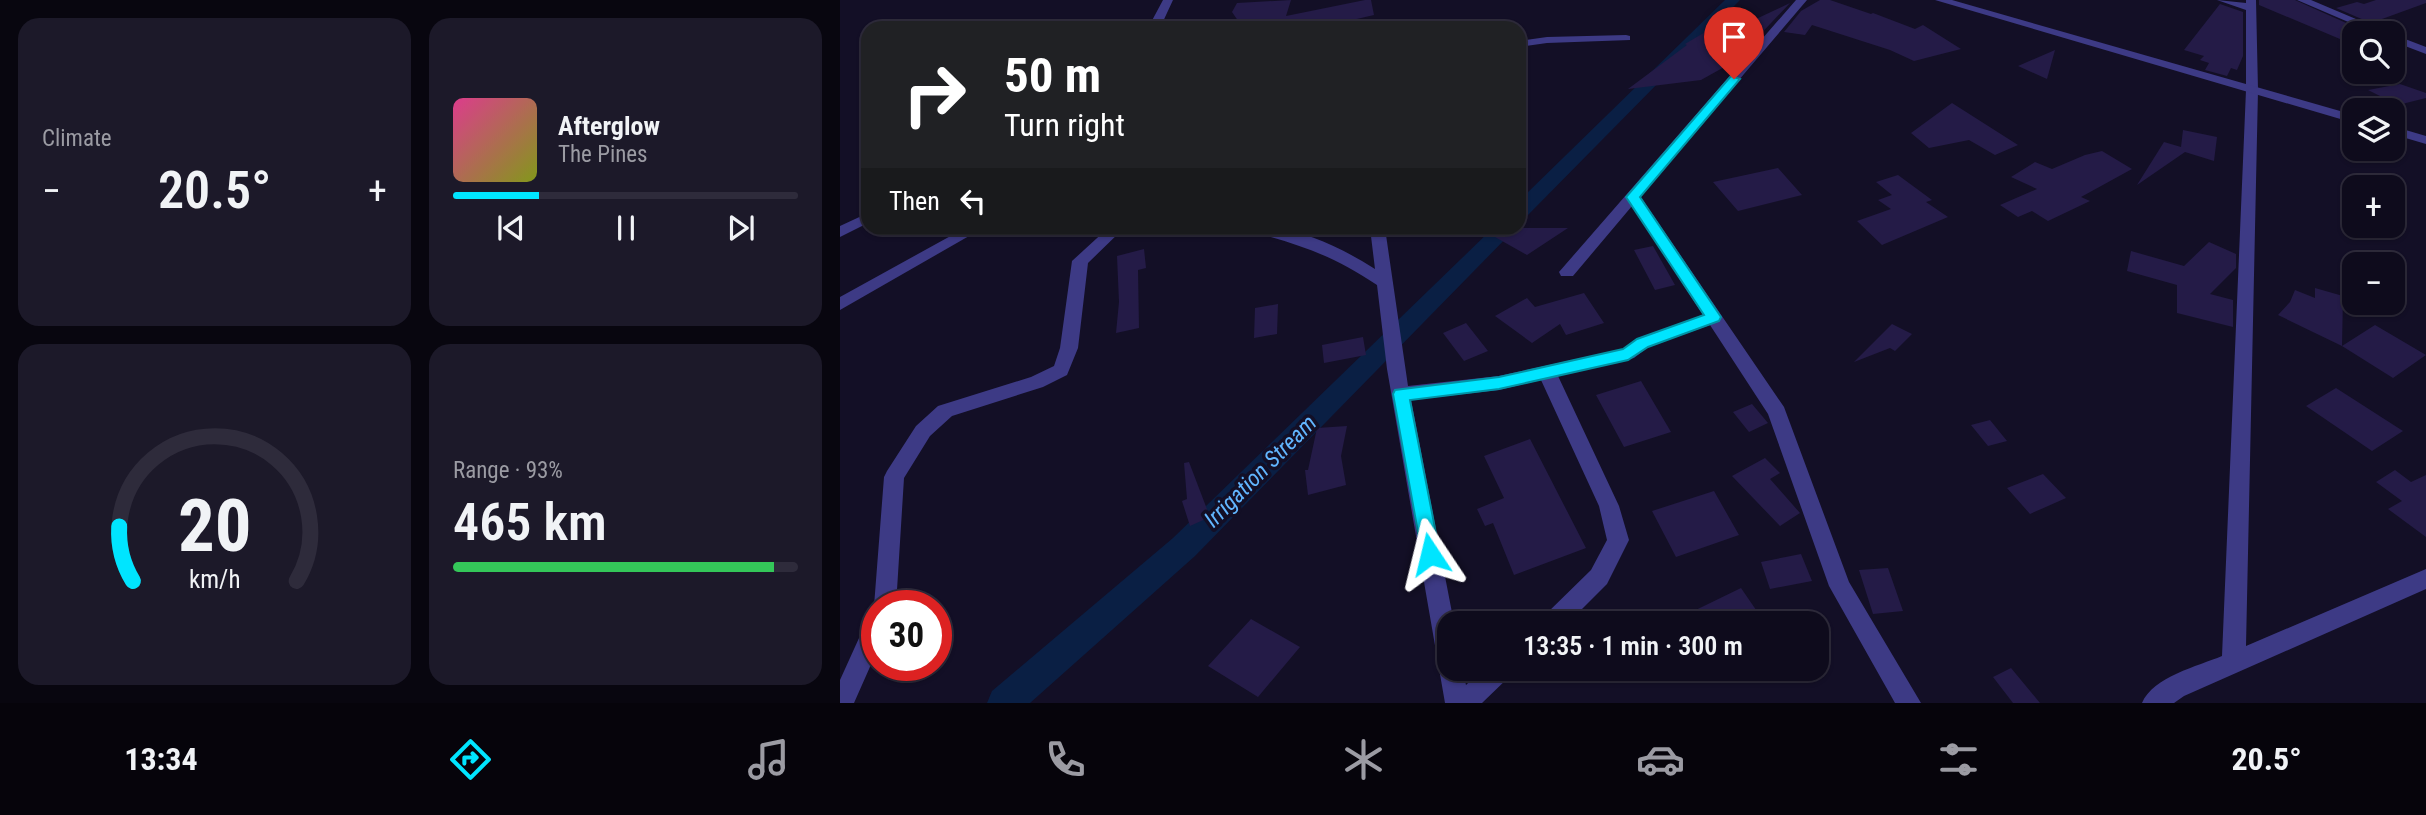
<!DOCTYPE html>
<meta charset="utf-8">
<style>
:root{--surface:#0e0b1c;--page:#1c1929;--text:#f1f3f6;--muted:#9b9ba3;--line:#2e2b3b;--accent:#00e5ff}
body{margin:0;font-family:"Roboto Condensed",sans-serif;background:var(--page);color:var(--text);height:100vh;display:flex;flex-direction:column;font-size:26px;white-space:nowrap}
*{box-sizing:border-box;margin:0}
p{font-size:23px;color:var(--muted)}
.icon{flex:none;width:38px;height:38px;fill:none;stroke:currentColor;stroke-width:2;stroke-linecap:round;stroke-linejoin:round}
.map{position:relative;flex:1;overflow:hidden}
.drawer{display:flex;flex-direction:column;gap:18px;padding:18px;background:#08060f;width:840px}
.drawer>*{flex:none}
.top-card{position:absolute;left:21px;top:21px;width:665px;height:214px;border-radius:21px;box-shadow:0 2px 5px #0004,0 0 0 2px var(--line);background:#202124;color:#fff;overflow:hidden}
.tools{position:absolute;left:1502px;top:21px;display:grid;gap:14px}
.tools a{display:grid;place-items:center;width:63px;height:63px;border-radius:14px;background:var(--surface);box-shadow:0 2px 5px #0004,0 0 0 2px var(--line);font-size:35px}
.speed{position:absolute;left:21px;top:590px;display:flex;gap:14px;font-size:35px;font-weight:700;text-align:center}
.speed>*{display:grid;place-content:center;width:91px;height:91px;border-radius:50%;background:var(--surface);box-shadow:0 2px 5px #0004,0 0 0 2px var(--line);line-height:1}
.speed .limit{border:10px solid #d22;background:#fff;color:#111}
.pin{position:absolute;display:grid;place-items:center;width:60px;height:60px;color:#fff;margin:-72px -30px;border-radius:50% 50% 50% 0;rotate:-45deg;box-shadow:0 0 7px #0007}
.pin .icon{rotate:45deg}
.me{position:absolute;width:77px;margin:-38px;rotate:350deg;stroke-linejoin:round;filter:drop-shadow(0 0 5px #0008)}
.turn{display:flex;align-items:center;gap:24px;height:147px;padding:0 28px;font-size:32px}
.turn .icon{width:91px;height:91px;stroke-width:2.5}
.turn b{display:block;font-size:49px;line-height:60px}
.then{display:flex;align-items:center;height:66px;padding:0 28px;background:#0003;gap:14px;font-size:26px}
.big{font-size:52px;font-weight:600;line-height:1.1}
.drawer .tile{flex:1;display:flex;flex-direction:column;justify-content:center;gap:10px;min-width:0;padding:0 24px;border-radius:21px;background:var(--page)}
.drawer .dial{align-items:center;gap:0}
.dial svg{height:182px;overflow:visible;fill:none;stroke:var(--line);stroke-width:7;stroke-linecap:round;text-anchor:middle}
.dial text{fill:var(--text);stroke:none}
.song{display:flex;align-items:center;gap:21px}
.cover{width:84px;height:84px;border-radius:10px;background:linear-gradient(135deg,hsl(330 70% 55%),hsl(70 70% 35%))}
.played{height:7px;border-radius:4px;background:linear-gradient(90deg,var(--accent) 25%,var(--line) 25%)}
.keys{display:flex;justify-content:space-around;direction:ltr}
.heat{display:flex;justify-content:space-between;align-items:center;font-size:38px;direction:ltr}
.charge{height:10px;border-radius:5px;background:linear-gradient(90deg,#34c759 93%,var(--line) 0)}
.drawer .tiles{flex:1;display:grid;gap:18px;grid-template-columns:repeat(2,1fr)}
.trip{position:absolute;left:597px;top:611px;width:392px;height:70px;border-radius:21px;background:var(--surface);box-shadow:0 2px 5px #0004,0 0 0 2px var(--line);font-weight:600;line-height:70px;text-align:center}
.menu{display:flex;height:112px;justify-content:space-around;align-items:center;background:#06040b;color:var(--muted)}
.menu .icon{width:49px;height:49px}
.menu .on{color:var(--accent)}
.menu b{font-size:32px;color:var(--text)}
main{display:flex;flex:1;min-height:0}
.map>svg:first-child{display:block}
</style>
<main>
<section class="drawer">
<div class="tiles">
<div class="tile"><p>Climate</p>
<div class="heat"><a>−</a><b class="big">20.5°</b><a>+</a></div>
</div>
<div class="tile">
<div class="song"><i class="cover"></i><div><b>Afterglow</b><p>The Pines</p></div></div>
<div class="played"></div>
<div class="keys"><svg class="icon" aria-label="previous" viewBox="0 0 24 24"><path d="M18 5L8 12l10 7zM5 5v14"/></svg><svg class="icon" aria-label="pause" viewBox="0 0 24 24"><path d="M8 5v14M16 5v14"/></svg><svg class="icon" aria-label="next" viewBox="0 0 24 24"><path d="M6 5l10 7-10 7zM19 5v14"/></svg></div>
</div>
<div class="tile dial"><svg viewBox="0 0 100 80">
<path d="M14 69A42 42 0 1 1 86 69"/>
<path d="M14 69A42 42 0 0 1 8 45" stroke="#00e5ff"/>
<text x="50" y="56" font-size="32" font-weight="700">20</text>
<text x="50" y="72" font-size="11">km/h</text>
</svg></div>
<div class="tile"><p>Range · 93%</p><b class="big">465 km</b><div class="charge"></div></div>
</div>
</section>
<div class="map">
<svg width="1586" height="703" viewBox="0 0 1586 703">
<rect width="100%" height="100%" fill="#130f26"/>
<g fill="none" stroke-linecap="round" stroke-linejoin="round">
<path fill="#0a1f44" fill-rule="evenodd" d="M885 0H900L686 217 679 219V201Z
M653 228H676L355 556 190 703H147L152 691 333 538Z"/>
</g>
<path fill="#241b47" d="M451 0 446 16 525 0H531L534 15 478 28H403L392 12 397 3Z
M980 0H990L1031 14 1033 13 1075 29 1083 25 1121 49 1074 61 1050 50 972 25 965 35 944 32 961 11Z
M1419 0H1455L1524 31 1500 39 1419 5Z
M1536 0H1586V3L1531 23 1496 8 1517 2 1524 4Z
M950 3 895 61 861 80 788 89 847 45 845 44 882 22 899 27Z
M1380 4 1403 12V56L1397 70 1391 68 1387 76 1365 70 1369 63 1360 60 1364 56 1344 50Z
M1215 50 1207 79 1178 66Z
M1560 84 1586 93V98L1558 105 1528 90Z
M1112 103 1178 145 1155 155 1129 140 1089 148 1071 133Z
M1343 130 1377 137 1374 161 1345 152 1297 185 1324 142 1341 147Z
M1262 151 1292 169 1241 197 1250 201 1208 221 1192 211 1178 217 1160 205 1197 189 1171 177 1195 162 1212 169 1245 155Z
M938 168 962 195 898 211 873 182Z
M1058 175 1092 200 1086 202 1108 217 1042 245 1017 221 1051 209 1038 200 1052 195 1036 182Z
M639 228H728L687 255Z
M1369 242 1396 254V268L1370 294 1393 300V327L1337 313V285L1287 271 1291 251 1344 266Z
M813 246 835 285 815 290 794 250Z
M304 249 306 268 298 270 299 328 276 333 279 302 277 256Z
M1475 288 1503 296 1502 346 1535 325 1586 355 1553 378 1502 346 1438 315 1450 302 1455 290 1475 298Z
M744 293 764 323 726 335 720 324 692 343 655 316 687 298 695 307Z
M438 304 437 334 414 338 415 308Z
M626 323 648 351 624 361 603 333Z
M1052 324 1072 334 1055 351 1050 348 1014 362Z
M523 337 526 355 484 363 482 345Z
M801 381 831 432 784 447 756 395Z
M1496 388 1563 431 1532 451 1466 406Z
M912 404 928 423 909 432 893 412Z
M1150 420 1167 441 1148 446 1131 425Z
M507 426 501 456 506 485 468 495 465 470H468L477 428Z
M690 439 746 548 674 575 653 523 645 526 637 509 664 498 644 456Z
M925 458 940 473 930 479 960 513 940 526 892 476Z
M349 462 370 517 350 526 342 501 347 499 344 463Z
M1555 470 1571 482 1586 475V537L1548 509 1562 501 1536 482Z
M1203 474 1226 498 1190 514 1167 488Z
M874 491 899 535 836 557 812 511Z
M961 554 972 581 930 589 921 562Z
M1048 568 1063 611 1033 614 1019 570Z
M901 588 925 623H829Z
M411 619 460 647 418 697 368 666Z
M1171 668 1200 703H1173L1153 677Z"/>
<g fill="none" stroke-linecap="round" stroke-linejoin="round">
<path fill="#3d3a85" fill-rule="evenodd" d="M323 0H333L320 28H308Z
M956 0H967L800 196 944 407 1009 582 1081 703H1055L989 586 928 414 870 325 808 347 794 358 718 376 779 506 789 540 767 584 728 623H701L704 616 751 570 767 540 759 506 701 380 659 390 571 400 614 623H609V668H622L626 685 644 668H674L670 676 642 703H605L547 369 537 285C494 256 459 244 409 231L406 228C453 224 497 245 535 269L530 228H545L568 386 659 376 783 349 796 339 863 315 792 206 733 276H721L719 272Z
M1377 0 1406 3V0H1416L1418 90 1406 646 1586 569V589L1344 696 1334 703H1302C1313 677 1358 666 1382 656L1406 90V10Z
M1457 0H1471L1549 33H1534Z
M1552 34 1586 47V54L1552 41Z
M786 35 790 36V40L707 43 679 47V41L707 37Z
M28 213V223L0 237V226Z
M125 228H143L0 310V297Z
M268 228H284L248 263 238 348 227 375 203 387 112 416 90 436 64 478 56 606H37V613L34 606 44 477 47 471 76 426 98 406 191 377 214 366 220 348 232 261Z
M37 613V651L14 703H0V680L29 616Z"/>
<path fill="#3d3a85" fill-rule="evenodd" d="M1095 0H1112L1514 115V123Z
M1552 126 1586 136V144L1552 134Z"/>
</g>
<path fill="#00e5ff" stroke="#0095a6" stroke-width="2" d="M891 76 900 79 800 197 879 314 881 317 879 321 808 347 788 360 659 389 570 400 600 554 597 560 590 563 583 560 553 394 555 390 659 377 783 349 797 339 864 315 786 197Z"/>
<g text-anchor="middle" stroke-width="7" stroke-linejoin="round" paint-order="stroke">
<g font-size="23" font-style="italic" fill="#62b6ff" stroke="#130f26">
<text transform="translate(420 471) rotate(-45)" y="8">Irrigation Stream</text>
</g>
</g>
</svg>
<div class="tools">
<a><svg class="icon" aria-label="search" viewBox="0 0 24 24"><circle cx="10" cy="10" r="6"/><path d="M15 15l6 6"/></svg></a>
<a><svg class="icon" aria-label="layers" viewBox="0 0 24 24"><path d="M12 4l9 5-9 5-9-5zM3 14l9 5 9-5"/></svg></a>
<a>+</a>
<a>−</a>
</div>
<div class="speed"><div class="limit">30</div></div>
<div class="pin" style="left:894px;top:79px;background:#d93025"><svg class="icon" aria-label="arrive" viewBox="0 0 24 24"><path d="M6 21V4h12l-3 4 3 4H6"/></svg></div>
<svg class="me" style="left:590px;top:554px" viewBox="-20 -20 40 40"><path d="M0-17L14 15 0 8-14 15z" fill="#00e5ff" stroke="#fff" stroke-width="4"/></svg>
<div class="trip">13:35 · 1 min · 300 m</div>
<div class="top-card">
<div class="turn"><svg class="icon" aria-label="right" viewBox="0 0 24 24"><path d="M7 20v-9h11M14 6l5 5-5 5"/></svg><div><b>50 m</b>Turn right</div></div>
<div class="then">Then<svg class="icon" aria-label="left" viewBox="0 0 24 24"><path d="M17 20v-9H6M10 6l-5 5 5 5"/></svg></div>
</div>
</div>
</main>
<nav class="menu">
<b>13:34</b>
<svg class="icon on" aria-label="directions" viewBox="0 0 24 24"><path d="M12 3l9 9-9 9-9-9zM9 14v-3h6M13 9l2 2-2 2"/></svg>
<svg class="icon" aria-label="music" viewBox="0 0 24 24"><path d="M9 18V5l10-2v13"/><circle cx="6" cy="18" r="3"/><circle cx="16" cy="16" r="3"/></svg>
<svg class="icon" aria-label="phone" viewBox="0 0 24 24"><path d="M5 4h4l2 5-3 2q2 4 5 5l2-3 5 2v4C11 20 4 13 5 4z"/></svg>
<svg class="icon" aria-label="climate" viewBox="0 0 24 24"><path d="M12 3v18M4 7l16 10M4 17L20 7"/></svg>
<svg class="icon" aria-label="car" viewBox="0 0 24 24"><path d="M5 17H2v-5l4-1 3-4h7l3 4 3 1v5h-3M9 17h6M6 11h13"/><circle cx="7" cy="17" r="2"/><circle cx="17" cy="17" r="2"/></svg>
<svg class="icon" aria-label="filters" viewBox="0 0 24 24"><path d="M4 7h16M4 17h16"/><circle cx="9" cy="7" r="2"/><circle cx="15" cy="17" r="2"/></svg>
<b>20.5°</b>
</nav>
